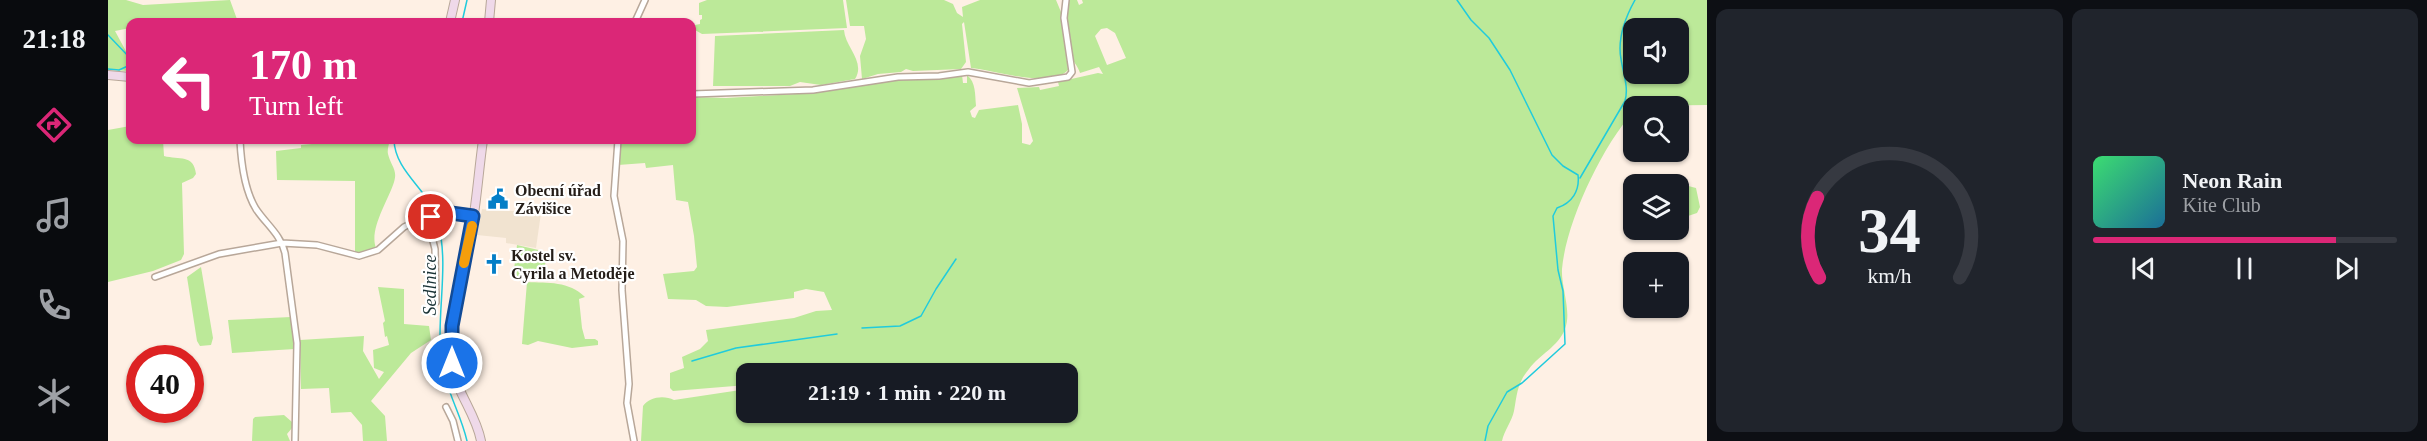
<!DOCTYPE html>
<meta charset="utf-8">
<style>
:root{--surface:#171b24;--page:#20242c;--text:#f1f3f6;--muted:#9ea1a6;--line:#363941;--accent:#db2777}
body{margin:0;font-family:"Times New Roman",serif;background:var(--page);color:var(--text);height:100vh;display:flex;flex-direction:column;font-size:22px;white-space:nowrap}
*{box-sizing:border-box;margin:0}
p{font-size:20px;color:var(--muted)}
.icon{flex:none;width:33px;height:33px;fill:none;stroke:currentColor;stroke-width:2;stroke-linecap:round;stroke-linejoin:round}
.map{position:relative;flex:1;overflow:hidden}
.details{display:flex;flex-direction:column;gap:9px;padding:9px;background:#0d0f14;width:720px}
.details>*{flex:none}
.guide{position:absolute;left:18px;top:18px;width:570px;height:126px;border-radius:12px;box-shadow:0 2px 4px #0004;background:#db2777;color:#fff;overflow:hidden}
.fabs{position:absolute;left:1515px;top:18px;display:grid;gap:12px}
.fabs a{display:grid;place-items:center;width:66px;height:66px;border-radius:12px;background:var(--surface);box-shadow:0 2px 4px #0004;font-size:30px}
.speed{position:absolute;left:18px;top:345px;display:flex;gap:12px;font-size:30px;font-weight:700;text-align:center}
.speed>*{display:grid;place-content:center;width:78px;height:78px;border-radius:50%;background:var(--surface);box-shadow:0 2px 4px #0004;line-height:1}
.speed .limit{border:9px solid #d22;background:#fff;color:#111}
.pin{position:absolute;display:grid;place-items:center;width:51px;height:51px;color:#fff;margin:-26px;border:3px solid #fff;border-radius:50%;box-shadow:0 2px 6px #0007}
.me{position:absolute;width:66px;margin:-33px;rotate:0deg;stroke-linejoin:round;filter:drop-shadow(0 0 4px #0008)}
.turn{display:flex;align-items:center;gap:21px;height:126px;padding:0 24px;font-size:27px}
.turn .icon{width:78px;height:78px;stroke-width:2.5}
.turn b{display:block;font-size:42px;line-height:51px}
.details .card{flex:1;display:flex;flex-direction:column;justify-content:center;gap:9px;min-width:0;padding:0 21px;border-radius:12px;background:var(--page)}
.details .dial{align-items:center;gap:0}
.dial svg{height:156px;overflow:visible;fill:none;stroke:var(--line);stroke-width:7;stroke-linecap:round;text-anchor:middle}
.dial text{fill:var(--text);stroke:none}
.song{display:flex;align-items:center;gap:18px}
.cover{width:72px;height:72px;border-radius:9px;background:linear-gradient(135deg,hsl(140 70% 55%),hsl(200 70% 35%))}
.played{height:6px;border-radius:3px;background:linear-gradient(90deg,var(--accent) 80%,var(--line) 80%)}
.keys{display:flex;justify-content:space-around;direction:ltr}
.details .tiles{flex:1;display:grid;gap:9px;grid-template-columns:repeat(2,1fr)}
.trip{position:absolute;left:628px;top:363px;width:342px;height:60px;border-radius:12px;background:var(--surface);box-shadow:0 2px 4px #0004;font-weight:700;line-height:60px;text-align:center}
main{display:flex;flex:1;min-height:0}
.menu{display:flex;flex-direction:column;width:108px;justify-content:space-around;align-items:center;background:#090b0e;color:var(--muted)}
.menu .icon{width:42px;height:42px}
.menu .selected{color:var(--accent)}
.menu b{font-size:27px;color:var(--text)}
.map>svg:first-child{display:block}
</style>
<main>
<nav class="menu">
<b>21:18</b>
<svg class="icon selected" aria-label="directions" viewBox="0 0 24 24"><path d="M12 3l9 9-9 9-9-9zM9 14v-3h6M13 9l2 2-2 2"/></svg>
<svg class="icon" aria-label="music" viewBox="0 0 24 24"><path d="M9 18V5l10-2v13"/><circle cx="6" cy="18" r="3"/><circle cx="16" cy="16" r="3"/></svg>
<svg class="icon" aria-label="phone" viewBox="0 0 24 24"><path d="M5 4h4l2 5-3 2q2 4 5 5l2-3 5 2v4C11 20 4 13 5 4z"/></svg>
<svg class="icon" aria-label="climate" viewBox="0 0 24 24"><path d="M12 3v18M4 7l16 10M4 17L20 7"/></svg>
</nav>
<div class="map">
<svg width="1599" height="441" viewBox="0 0 1599 441">
<rect width="100%" height="100%" fill="#fef0e4"/>
<path fill="#f1e3d0" d="M374 209 433 213 428 248 398 243V238L369 235Z"/>
<path fill="#bce999" fill-rule="evenodd" d="M0 0H18L35 5 122 0 130 22H22V28L7 31 20 55 22 71 0 70Z
M599 0H735L739 28 594 34 587 30V25L592 24V20L594 19V15H591V3Z
M738 0H836L845 4 849 13 855 17 854 7 872 0H948L953 12 960 70C942 89 886 70 863 68L856 22 854 24 858 62 853 69 805 71 798 69 793 72 770 74 754 79 752 56 758 39 756 26H742Z
M959 0H969L971 5 975 3 974 0H1599V105L1526 106 1525 112C1494 147 1458 222 1454 269 1453 288 1464 311 1457 329 1450 347 1432 354 1421 369 1409 383 1409 395 1406 411 1404 421 1396 431 1394 441H533L535 406C541 397 556 395 566 400L639 389V412H960V374H639V385L565 391 562 388V373L576 368 574 357 592 349 600 341 598 330 686 318 708 311 724 310 716 292 698 289 686 292V298L619 307 598 306 588 300 560 299 555 274 586 271 589 267 586 236 580 202 568 200 565 165 538 168 537 163 510 165 514 140H584V133H587L586 97 618 98 705 93 781 80 854 75 855 83H859V75C868 82 867 95 868 106L862 111 864 117 867 118 871 110 910 105 914 124V143L922 145 925 141 909 88 931 87 932 90 951 86 950 82 990 73 995 74 991 67 972 73C970 66 965 62 963 55 959 36 959 19 959 0ZM999 28 1007 33 1018 58 999 65 987 36 993 29ZM1526 28H1570V74H1526Z
M736 30C737 47 758 62 747 79L713 85 692 82 682 86H605L607 36Z
M22 126V140H55L56 156C71 160 86 154 88 174L85 178 74 183 76 254 73 260 45 271 0 282V130Z
M226 140H282C281 144 279 150 280 154 283 167 291 170 285 185 279 202 261 230 268 248L247 254V181L169 180 168 151 193 148V145L225 142Z
M1547 180 1561 181 1588 188 1592 207 1589 213 1571 219 1570 184H1527Z
M1525 185 1526 230H1541L1528 235 1522 232 1517 212 1519 191Z
M409 245 439 252 435 279 405 278Z
M93 267 105 338 103 345 92 346 89 341 79 277Z
M419 282C440 283 461 281 477 297L471 299 474 328 477 339H487L490 341V345L464 348 430 341 420 345 414 344Z
M270 287 296 289V324L321 326 323 340 303 353 263 401 277 416 279 441H255L254 425 243 412 223 413 221 388 193 389 192 340 256 336 255 351 271 379 276 372 266 368 265 350 281 345 279 336 277 337 275 323 277 321Z
M183 317 187 349 124 353 120 320Z
M176 415 184 422V428L179 434 182 441H144L145 419 147 417Z"/>
<g fill="none" stroke-linecap="round" stroke-linejoin="round">
<path stroke="#20cbdc" stroke-width="1.5" d="M1349 0 1363 20 1381 38 1402 70 1444 155 1455 166 1470 175C1472 191 1464 203 1449 208L1445 216 1450 270 1455 291 1457 344 1414 383 1399 392 1380 426 1377 441
M354 22 359 0
M0 35 22 58
M0 69 11 70 22 65
M286 140C287 173 323 191 330 222 342 269 327 316 334 363 338 391 353 414 359 441
M1472 178 1517 101C1521 87 1515 73 1513 59 1509 38 1517 18 1527 0
M754 328 792 326 813 316 828 289 848 259
M584 361 628 348 729 334"/>
<g stroke="#b8a799" stroke-width="8">
<path id="street" d="M527 22 537 0
M584 94 705 90 790 77 831 76 860 72 921 83 960 77 964 72 956 18 958 0
M132 140C133 161 137 191 148 209 158 224 173 235 177 253L189 343 187 441
M510 140 506 196 515 241 514 290 521 384 519 403 526 441
M319 218 327 249 328 302
M47 277 111 254 174 243 209 245 251 256 270 250 296 227 306 222 336 214 365 216
M338 407 345 421 350 441"/>
</g>
<g stroke="#b8a799" stroke-width="10">
<path id="secondary" d="M342 22 347 0
M381 22 383 0
M0 75 22 77
M373 441C368 413 347 391 344 364 339 318 356 271 364 227 369 198 371 168 375 140"/>
</g>
<use href="#street" stroke="#fff" stroke-width="5"/>
<use href="#secondary" stroke="#efd9e9" stroke-width="8"/>
</g>
<g fill="none" stroke-linecap="round" stroke-linejoin="round">
<g stroke="#114b97" stroke-width="15">
<path id="route" d="M323 217 343 213 365 216 344 326V363"/>
</g>
<use href="#route" stroke="#1a73e8" stroke-width="10"/>
<path stroke="#f59e0b" stroke-width="10" d="M356 263 364 226"/>
</g>
<defs>
<g id="civic-bare" transform="scale(1.62)"><path d="M-.6-6.5H3V-4.5H.6V-3L4-1V1h2V6H-6V1h2V-1L-.6-3ZM-1.2 2.5V6h2.4V2.5Z" fill="#047ec7" stroke="#fff" stroke-width="2.5" paint-order="stroke"/></g>
<g id="church-bare" transform="scale(1.62)"><path d="M-1.2-6h2.4v3.5h3.3v2.4h-3.3V6h-2.4V-.1h-3.3v-2.4h3.3Z" fill="#047ec7" stroke="#fff" stroke-width="2.5" paint-order="stroke"/></g>
</defs>
<g fill-rule="evenodd">
<use href="#civic-bare" x="390" y="199"/>
<use href="#church-bare" x="386" y="264"/>
</g>
<g text-anchor="middle" stroke-width="4.5" stroke-linejoin="round" paint-order="stroke">
<g font-size="16" font-weight="bold" fill="#241d18" stroke="#fff" text-anchor="start">
<text x="407" y="196">Obecní úřad<tspan x="407" dy="18">Závišice</tspan></text>
<text x="403" y="261">Kostel sv.<tspan x="403" dy="18">Cyrila a Metoděje</tspan></text>
</g>
<g font-size="18" font-style="italic" fill="#193235" stroke="#fff">
<text transform="translate(322 285) rotate(-90)" y="6">Sedlnice</text>
</g>
</g>
</svg>
<div class="fabs">
<a><svg class="icon" aria-label="sound" viewBox="0 0 24 24"><path d="M4 9h4l5-4v14l-5-4H4zM17 9q2 3 0 6"/></svg></a>
<a><svg class="icon" aria-label="search" viewBox="0 0 24 24"><circle cx="10" cy="10" r="6"/><path d="M15 15l6 6"/></svg></a>
<a><svg class="icon" aria-label="layers" viewBox="0 0 24 24"><path d="M12 4l9 5-9 5-9-5zM3 14l9 5 9-5"/></svg></a>
<a>+</a>
</div>
<div class="speed"><div class="limit">40</div></div>
<div class="pin" style="left:323px;top:217px;background:#d93025"><svg class="icon" aria-label="arrive" viewBox="0 0 24 24"><path d="M6 21V4h12l-3 4 3 4H6"/></svg></div>
<svg class="me" style="left:344px;top:363px" viewBox="-20 -20 40 40"><circle r="17" fill="#1a73e8" stroke="#fff" stroke-width="3"/><path d="M0-11L8 9 0 5-8 9z" fill="#fff"/></svg>
<div class="trip">21:19 · 1 min · 220 m</div>
<div class="guide">
<div class="turn"><svg class="icon" aria-label="left" viewBox="0 0 24 24"><path d="M17 20v-9H6M10 6l-5 5 5 5"/></svg><div><b>170 m</b>Turn left</div></div>
</div>
</div>
<section class="details">
<div class="tiles">
<div class="card dial"><svg viewBox="0 0 100 80">
<path d="M14 69A42 42 0 1 1 86 69"/>
<path d="M14 69A42 42 0 0 1 13 28" stroke="#db2777"/>
<text x="50" y="56" font-size="32" font-weight="700">34</text>
<text x="50" y="72" font-size="11">km/h</text>
</svg></div>
<div class="card">
<div class="song"><i class="cover"></i><div><b>Neon Rain</b><p>Kite Club</p></div></div>
<div class="played"></div>
<div class="keys"><svg class="icon" aria-label="previous" viewBox="0 0 24 24"><path d="M18 5L8 12l10 7zM5 5v14"/></svg><svg class="icon" aria-label="pause" viewBox="0 0 24 24"><path d="M8 5v14M16 5v14"/></svg><svg class="icon" aria-label="next" viewBox="0 0 24 24"><path d="M6 5l10 7-10 7zM19 5v14"/></svg></div>
</div>
</div>
</section>
</main>
